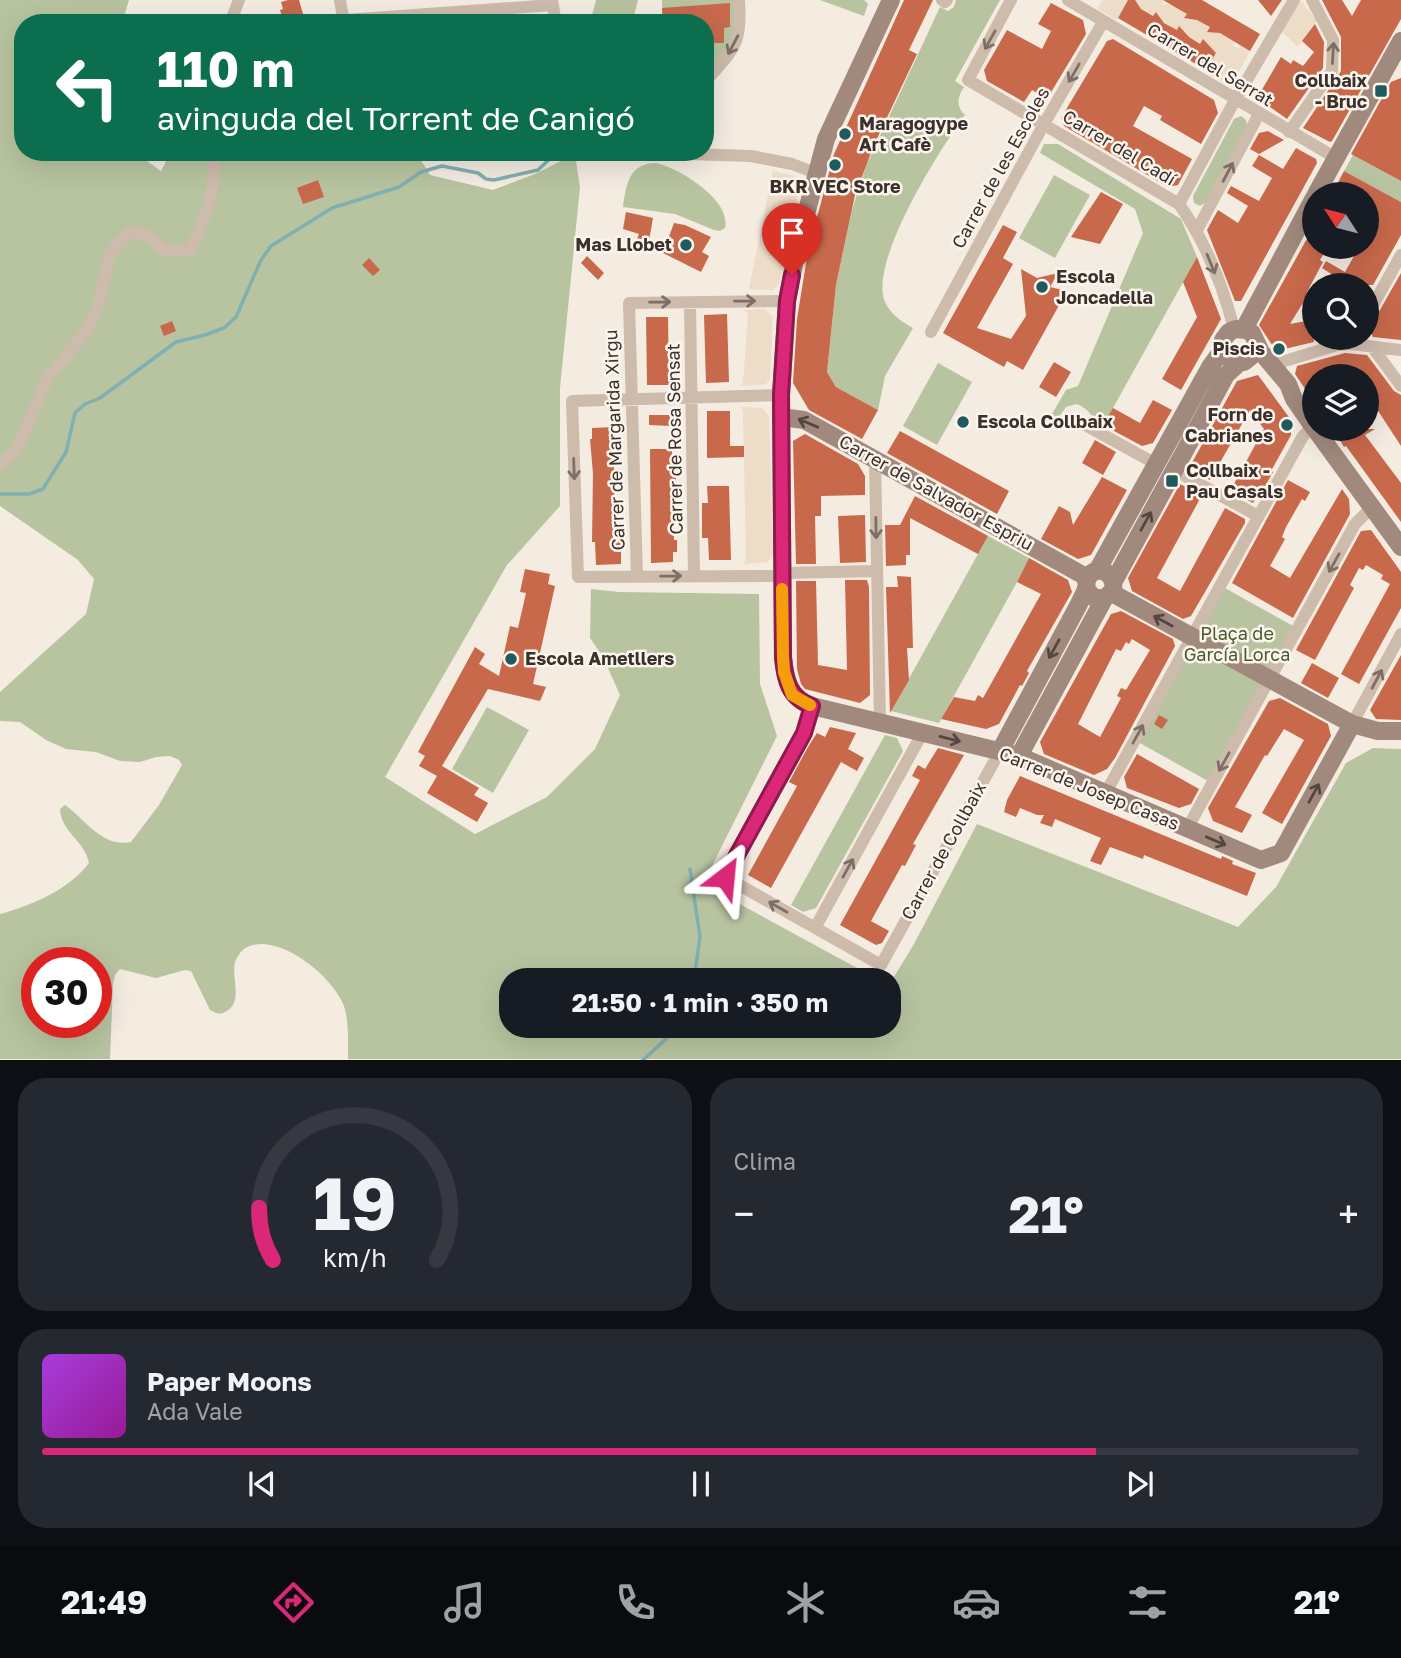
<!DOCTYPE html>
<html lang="es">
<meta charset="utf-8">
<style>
:root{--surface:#171b24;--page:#242831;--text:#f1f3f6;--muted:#9ea1a6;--line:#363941;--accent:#db2777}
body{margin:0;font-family:"Golos Text",sans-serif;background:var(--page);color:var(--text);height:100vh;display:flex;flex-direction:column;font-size:26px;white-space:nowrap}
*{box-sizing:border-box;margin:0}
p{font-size:23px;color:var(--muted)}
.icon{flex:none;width:38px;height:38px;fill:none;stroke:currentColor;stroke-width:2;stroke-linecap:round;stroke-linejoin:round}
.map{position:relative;height:1060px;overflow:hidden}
.details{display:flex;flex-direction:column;gap:18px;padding:18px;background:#0d0f14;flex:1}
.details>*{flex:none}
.guide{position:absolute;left:14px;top:14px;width:700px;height:147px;border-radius:28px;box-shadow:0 7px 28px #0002;background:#0b6e4f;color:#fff;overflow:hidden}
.needle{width:46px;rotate:306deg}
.tools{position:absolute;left:1302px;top:182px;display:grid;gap:14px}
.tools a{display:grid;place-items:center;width:77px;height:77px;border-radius:50%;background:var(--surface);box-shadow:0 7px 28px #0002;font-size:35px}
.speed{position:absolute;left:21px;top:947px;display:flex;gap:14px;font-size:35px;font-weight:700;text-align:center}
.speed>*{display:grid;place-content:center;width:91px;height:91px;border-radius:50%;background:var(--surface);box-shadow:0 7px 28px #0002;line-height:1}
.speed .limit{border:10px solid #d22;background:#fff;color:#111}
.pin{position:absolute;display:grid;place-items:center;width:60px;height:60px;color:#fff;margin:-72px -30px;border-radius:50% 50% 50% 0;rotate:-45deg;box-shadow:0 0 7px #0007}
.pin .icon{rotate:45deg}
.me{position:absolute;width:77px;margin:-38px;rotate:29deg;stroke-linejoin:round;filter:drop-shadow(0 0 5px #0008)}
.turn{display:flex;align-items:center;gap:24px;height:147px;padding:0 28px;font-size:32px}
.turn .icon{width:91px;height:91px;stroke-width:2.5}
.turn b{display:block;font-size:49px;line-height:60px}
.big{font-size:52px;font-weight:700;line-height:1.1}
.details .tile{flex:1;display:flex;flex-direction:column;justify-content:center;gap:10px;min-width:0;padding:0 24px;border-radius:28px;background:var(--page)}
.details .dial{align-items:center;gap:0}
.dial svg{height:182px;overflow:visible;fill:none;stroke:var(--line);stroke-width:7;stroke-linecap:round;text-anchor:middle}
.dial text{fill:var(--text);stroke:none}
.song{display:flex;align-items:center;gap:21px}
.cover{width:84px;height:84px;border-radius:10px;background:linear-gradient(135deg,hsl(280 70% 55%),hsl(300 70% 35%))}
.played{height:7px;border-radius:4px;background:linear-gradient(90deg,var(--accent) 80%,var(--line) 80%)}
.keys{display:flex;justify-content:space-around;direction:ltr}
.heat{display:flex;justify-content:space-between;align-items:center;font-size:38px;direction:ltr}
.details .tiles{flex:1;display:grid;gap:18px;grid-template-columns:1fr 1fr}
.tile:last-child{grid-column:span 2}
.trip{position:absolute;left:499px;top:968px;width:402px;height:70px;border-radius:28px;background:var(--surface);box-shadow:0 7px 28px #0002;font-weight:700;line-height:70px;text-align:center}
.menu{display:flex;height:112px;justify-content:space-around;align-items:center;background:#090b0e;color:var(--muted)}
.menu .icon{width:49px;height:49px}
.menu .on{color:var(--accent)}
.menu b{font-size:32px;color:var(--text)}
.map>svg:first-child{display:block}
</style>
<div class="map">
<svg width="1401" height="1060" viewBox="0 0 1401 1060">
<rect width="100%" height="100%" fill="#f4ebe1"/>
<path fill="#b8c4a0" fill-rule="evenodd" d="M0 0H129L122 23H23V152H134L161 171 171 152H416L430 175 493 190 535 174 575 154 580 187 560 388V506L507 565 385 777 475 834 547 797 595 749 620 695 603 657 590 638 591 589 619 592 759 594 760 684 777 736 703 884 879 980H511V1026H889V985L914 944 977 824 1238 927 1276 887 1346 763 1373 748 1401 749V1059H348C348 1042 349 1022 344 1006 334 977 275 928 244 949 240 952 237 957 235 962 231 978 244 1003 225 1012 219 1015 215 1013 210 1010L191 971 185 970 156 978 120 969 115 975 113 984 110 1059H0V914C31 906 70 889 89 863 85 841 61 832 60 809L65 805C85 819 102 848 131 842L159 805 182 765 179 760 170 756 156 757 140 762 120 761 96 752 66 749 46 740 20 722 0 721V692L86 614 94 579 78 560 0 506ZM37 962H96V1022H37Z
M596 0H638L632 23H590Z
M662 0H734C735 42 734 40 708 72H705V23H663Z
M820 0H864L868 4 864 16Z
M956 0H1000L955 81 964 87C957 97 956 107 965 115 940 149 868 262 885 302 891 315 901 321 913 328L885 376 878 410 836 387 827 372 836 285 852 210 866 166 940 7 948 11 954 7Z
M1241 116 1246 120 1247 125 1206 202 1200 206 1194 203 1193 196 1234 119Z
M1044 144H1058L1181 219 1197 257 1103 426C1091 419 1090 408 1076 404L1066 407 1058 418 1052 414 1066 390 1078 386 1143 233 1135 209 1040 153Z
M1353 155 1401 181V202L1344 171Z
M656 163C679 168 732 200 725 228L720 231 714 230 675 214 623 207C626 185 629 163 656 163Z
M1054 175 1090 195 1055 258 1019 238Z
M938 363 972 382 937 445 903 426Z
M988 536 1029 558 1017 582 939 723 891 711Z
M1223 587 1293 626 1208 781 1138 742Z
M487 707 529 730 493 793 452 769Z
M885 735 897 738 903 751 816 908 803 912 791 905Z"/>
<path fill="#ecdcc8" d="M1103 0H1132L1128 1 1117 20 1097 9Z
M1135 0H1163L1161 5 1170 4 1187 14 1185 18 1193 17 1235 41 1232 45 1239 49 1240 45 1250 51 1234 80 1223 82 1205 72 1216 54 1203 40 1200 44 1183 34 1184 32 1180 26 1177 30 1160 20 1161 18 1157 12 1154 16 1137 6Z
M1300 0 1317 21 1298 47 1281 31Z
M773 171 795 176 800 185 779 283 773 290 749 289Z
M765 309 773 316 770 379 766 384 739 386 743 383 748 314 743 310Z
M740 407 762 408 769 416 773 553 768 562 743 564 746 560 743 410Z"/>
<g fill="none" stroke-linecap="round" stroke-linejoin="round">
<path stroke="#7fb0b2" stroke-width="3.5" d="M0 494H29L43 489 66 452 75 413 85 404 100 398 176 342 205 335 224 328 236 317 261 260 271 246 332 208 399 187 421 172 442 166 478 173 486 179 494 180 538 170 557 152
M690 869 700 937 694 980
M643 1060 666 1039 673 1026"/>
</g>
<path fill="#c8694b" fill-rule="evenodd" d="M288 0H299L305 21 284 23 280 10 283 9 281 2Z
M904 0H933L909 50 917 54 874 145 855 195 836 285 827 372 836 387 878 410 862 439 809 410 793 383 797 319 808 251 834 154Z
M1128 0H1135L1141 9 1153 16 1156 12 1164 23 1177 30 1179 26 1189 37 1200 44 1203 39 1216 53 1206 70 1118 18Z
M1163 0H1202L1260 34 1250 51 1220 33 1207 32 1210 27 1197 20 1184 18 1187 14Z
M1258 0H1282L1271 16Z
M1322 0H1342L1352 16 1361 0H1401V19L1332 141 1330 142 1303 128 1341 71V37Z
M730 3V27L724 28V43H706L705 23H663L662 8Z
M1051 3 1083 20 1086 34 1047 99 1032 90 1024 102 987 81 984 70 1007 30 1042 49 1051 31 1038 24Z
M1315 24 1324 42 1323 68 1287 119 1257 98 1281 57 1291 64 1293 60 1303 66 1314 52 1302 41Z
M1113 39 1214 100 1218 113 1201 144 1160 120 1162 116 1144 106 1133 126 1192 159 1178 185 1168 187 1064 126 1061 118 1107 41Z
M1401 78V181L1351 154 1391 82Z
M1268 131 1284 140 1259 154 1250 149 1259 133Z
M1296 148 1316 159 1317 163 1241 301H1235L1207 230 1218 210 1238 223 1248 206 1227 193 1231 186 1259 201 1272 178 1252 166 1259 155 1283 169Z
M1344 171 1401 202V235L1373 285H1336L1339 279 1322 268 1326 261 1345 272 1359 247H1367V194H1332Z
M318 180 324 197 303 204 297 188Z
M1101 192 1123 204 1100 244 1071 237Z
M626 212 653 218 647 252 633 249 639 234 623 229Z
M674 223 685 225 711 237 702 252 709 256 701 272 663 253Z
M1003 225 1017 232 1003 258 1013 264 977 328 1011 339 1026 316 1021 269 1037 278 1058 273 1050 287 1067 291 1023 370 1007 361 1004 367 943 333Z
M1314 226V247H1328L1320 260 1323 262 1307 292 1309 293 1290 324 1311 320 1314 342 1276 351 1259 325Z
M587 256 604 273 598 280 581 263Z
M1197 257 1221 319 1181 390 1162 379 1197 317 1183 282Z
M369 258 380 270 373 276 362 265Z
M1401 273V340L1373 337 1369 329Z
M727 314 729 382 706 383 704 315Z
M646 317H668L669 385H647Z
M172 321 176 331 164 336 160 326Z
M1345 353 1367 355 1394 391 1401 395V446L1367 394V376H1314V402L1295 374 1297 366Z
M1054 362 1071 372 1056 397 1039 387Z
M1258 375 1291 420V435L1271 471 1273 472 1258 499 1256 497 1253 503 1230 491 1264 429 1250 410 1210 480 1189 468 1237 381Z
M1153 400 1172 410 1153 443 1142 446 1103 425 1113 408 1140 423Z
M707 411H730V446H744V457L707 458Z
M649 415H670L671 426 649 425Z
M614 427V439H618L620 461H614V484L616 541H621V564L596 565 595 542H592L593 474 590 439H592V428Z
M1333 429H1375L1365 435 1401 483V522L1346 446 1344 447Z
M900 431 1009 491 997 514 887 453Z
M805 434 858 464 865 476V495L821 496V516H815L816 564H796L793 441Z
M1095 440 1116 452 1103 475 1082 463Z
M650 449H672V472H676V506H673L674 540H677V552H673V562L651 563Z
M1102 477 1127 490 1091 555 1078 559 1041 539 1059 506 1070 512 1073 525Z
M1288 480 1310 492 1305 501 1302 499 1286 527 1282 537 1285 539 1270 566 1290 578 1342 489 1349 499 1350 514 1293 618 1232 583Z
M1180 484 1202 495 1157 578 1180 591 1225 508 1245 519V523L1191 616 1183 619 1132 591 1128 578Z
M707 486H729L731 560H709L708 538H702V503H708Z
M915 496 988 536 978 554 910 518V555H906V565L886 566 885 525H900Z
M865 515 866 562 840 563 838 516Z
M1371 530 1401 572V608L1359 684 1341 674 1390 584 1381 579 1383 575 1366 565 1363 570 1359 568 1350 585 1354 588 1315 660 1296 650 1361 531Z
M1029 558 1068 580 1072 592 1027 671 1029 673 1022 686 1020 685 999 724 986 729 941 719 954 697 975 701 978 695 983 698 1041 594 1017 582Z
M525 569 550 574 548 584 555 586 533 684 546 687 540 701 488 689 442 766 479 788 474 795 488 803 477 822 427 793 437 776 419 766 425 756 418 752 475 647 485 654 479 664 499 676 510 626 518 628 526 593 520 592Z
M897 576 911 577 913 648H907L909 680 890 713 886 587H898Z
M845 580H867L869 587 870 695 860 703 805 689 801 684 797 669 796 581H816L818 665 847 670Z
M1121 611 1173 639 1175 646 1115 758 1107 769 1094 775 1044 754 1040 742 1111 614ZM1132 639 1150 650 1126 690 1121 688 1117 696 1121 698 1100 737 1078 724 1116 649 1121 651 1126 642 1129 644Z
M1401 655V720L1376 719 1370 710Z
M1312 663 1339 678 1328 698 1301 683Z
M1280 698 1328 724 1331 736 1282 824 1262 813 1304 740 1284 729 1267 756 1265 755 1235 807 1252 815 1242 833 1213 821 1208 808 1269 701Z
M1159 715 1168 720 1162 729 1154 724Z
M830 727 856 733 848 749 864 758 857 771 841 762 771 888 748 875 797 786 789 782 808 747 817 733 825 737Z
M938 748 964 755 913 844 916 845 905 866 902 865 871 921 889 931 882 943 876 945 840 925 920 780 912 776 915 770 918 765 925 769Z
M1137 754 1199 789 1191 804 1179 808 1127 788 1124 777Z
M1020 776 1221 859 1222 856 1233 861 1232 864 1256 873 1247 896 1144 855 1143 859 1110 847 1101 865 1090 861 1101 838 1055 819 1052 827 1040 823 1044 815H1037L1020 808 1016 817 1004 812 1007 800Z"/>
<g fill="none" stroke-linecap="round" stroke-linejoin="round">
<path stroke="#cdbbac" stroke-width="12" d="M340 0 344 23
M552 0 556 23
M942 0 945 2 947 0
M1011 0 968 80 1179 204C1205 241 1223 286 1234 329
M1068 0 1336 158
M345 20 553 5
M230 23 239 0
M705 82C734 48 742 47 739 0
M1289 132 1332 71 1333 40 1312 0
M624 152 751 156 792 164 816 173
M1179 204 1235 100 1294 0
M1197 230 1259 114
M690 302 694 576
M1367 316 1401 255
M931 332 1044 124 1103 22
M1373 348 1401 386
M1272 365 1337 345 1351 344 1401 350
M781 395 572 401 578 577 782 576
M1076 420 1156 464
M875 460 880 722
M0 466 17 449 48 378 87 330 97 309 111 252 130 232 149 236 164 250 189 251C205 222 217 186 214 152
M1174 470 1258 516
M783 573 877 571
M637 577 629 303 787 301
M812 706 804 733 725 877 881 965 1000 751
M1352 724 1401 634
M1105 794 1303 436 1313 426
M1187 829 1355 524 1372 507
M815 928 923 732"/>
<path stroke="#a18a7d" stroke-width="18" d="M891 0 826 139 797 248 787 301 781 395 783 657C785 679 789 698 812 706L1019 756 1261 860 1281 853 1352 724
M1316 194 1401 41
M1244 329 1314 198
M1256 342 1254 354 1244 362 1231 360 1224 352 1223 340 1229 332 1236 329 1246 330 1252 333 1261 352 1288 384 1294 399 1314 428
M781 417 804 420 1088 578
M1315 429 1401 547
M1097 571 1210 367 1223 349
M1114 581 1226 375 1239 363
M1112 593 1352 724 1378 731H1401
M1000 751 1079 604C1081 599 1085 593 1086 588 1088 581 1084 583 1088 577 1099 562 1116 575 1113 590L1104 599 1093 597 1086 589
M1019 756 1104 599"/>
</g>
<defs><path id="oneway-shaft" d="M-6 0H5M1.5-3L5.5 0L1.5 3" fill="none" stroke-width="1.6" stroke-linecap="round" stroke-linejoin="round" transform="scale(1.75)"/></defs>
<g stroke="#7d6f65">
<use href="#oneway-shaft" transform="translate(990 40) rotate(119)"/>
<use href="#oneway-shaft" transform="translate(733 45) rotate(118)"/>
<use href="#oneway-shaft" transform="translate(1333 53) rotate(-87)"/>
<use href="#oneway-shaft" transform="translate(1074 73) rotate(120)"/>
<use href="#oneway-shaft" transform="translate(1228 172) rotate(-62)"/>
<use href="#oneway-shaft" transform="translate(1211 264) rotate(68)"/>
<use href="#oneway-shaft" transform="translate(745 301) rotate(-1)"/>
<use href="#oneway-shaft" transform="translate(660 302) rotate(-1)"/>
<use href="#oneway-shaft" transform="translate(574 469) rotate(88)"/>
<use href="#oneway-shaft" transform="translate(876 528) rotate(89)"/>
<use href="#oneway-shaft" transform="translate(1334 563) rotate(119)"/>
<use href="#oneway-shaft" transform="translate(671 576) rotate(-1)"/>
<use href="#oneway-shaft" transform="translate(1377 679) rotate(-62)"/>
<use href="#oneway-shaft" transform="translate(1138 734) rotate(-61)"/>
<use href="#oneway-shaft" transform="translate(1224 762) rotate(119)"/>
<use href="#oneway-shaft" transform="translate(848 868) rotate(-61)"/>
<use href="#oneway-shaft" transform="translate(778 907) rotate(-150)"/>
</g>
<g stroke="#544640">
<use href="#oneway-shaft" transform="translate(808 423) rotate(-157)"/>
<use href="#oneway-shaft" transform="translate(1146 521) rotate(-61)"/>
<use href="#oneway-shaft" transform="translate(1163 621) rotate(-151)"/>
<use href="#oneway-shaft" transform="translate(1054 649) rotate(119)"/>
<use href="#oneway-shaft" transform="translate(950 739) rotate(14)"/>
<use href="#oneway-shaft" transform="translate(1314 793) rotate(-61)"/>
<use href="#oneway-shaft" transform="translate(1216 841) rotate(23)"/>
</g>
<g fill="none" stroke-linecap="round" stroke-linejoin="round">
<g stroke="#8e194d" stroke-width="18">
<path id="route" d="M725 877 804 733 812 706C789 698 785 680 783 657L781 395 787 301 792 275"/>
</g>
<use href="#route" stroke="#db2777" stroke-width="12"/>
<path stroke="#f59e0b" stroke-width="12" d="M782 589 783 657 784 672 792 695 810 705"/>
</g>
<g fill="#1f5a5e" stroke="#fbf5ee" stroke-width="2.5">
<rect x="1374" y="84" width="14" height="14" rx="3.5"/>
<circle cx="845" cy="134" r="7"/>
<circle cx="835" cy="165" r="7"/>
<circle cx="686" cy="245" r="7"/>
<circle cx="1042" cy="287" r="7"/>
<circle cx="1279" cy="349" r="7"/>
<circle cx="963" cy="422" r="7"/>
<circle cx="1287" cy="425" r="7"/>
<rect x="1165" y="474" width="14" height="14" rx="3.5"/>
<circle cx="511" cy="659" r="7"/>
</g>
<g text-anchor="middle" stroke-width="5" stroke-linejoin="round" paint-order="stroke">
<g font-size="18" fill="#3b302b" stroke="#fbf5ee">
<text transform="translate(1210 65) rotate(31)" y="6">Carrer del Serrat</text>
<text transform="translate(1119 148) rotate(31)" y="6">Carrer del Cadí</text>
<text transform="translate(1001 168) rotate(-61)" y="6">Carrer de les Escoles</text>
<text transform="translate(675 439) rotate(-91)" y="6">Carrer de Rosa Sensat</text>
<text transform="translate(615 440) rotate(-92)" y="6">Carrer de Margarida Xirgu</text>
<text transform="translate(936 493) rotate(29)" y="6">Carrer de Salvador Espriu</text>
<text transform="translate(1089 789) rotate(22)" y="6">Carrer de Josep Casas</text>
<text transform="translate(944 851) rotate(-61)" y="6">Carrer de Collbaix</text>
</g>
<g font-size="18" font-weight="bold" fill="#3b302b" stroke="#fbf5ee" text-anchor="start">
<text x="1367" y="87" text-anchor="end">Collbaix<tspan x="1367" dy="21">- Bruc</tspan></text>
<text x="859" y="130">Maragogype<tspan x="859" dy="21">Art Cafè</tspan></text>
<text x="835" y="193" text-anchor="middle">BKR VEC Store</text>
<text x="672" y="251" text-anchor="end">Mas Llobet</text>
<text x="1056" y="283">Escola<tspan x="1056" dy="21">Joncadella</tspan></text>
<text x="1265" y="355" text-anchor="end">Piscis</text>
<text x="1273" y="421" text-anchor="end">Forn de<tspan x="1273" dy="21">Cabrianes</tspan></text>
<text x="977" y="428">Escola Collbaix</text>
<text x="1186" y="477">Collbaix -<tspan x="1186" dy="21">Pau Casals</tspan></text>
<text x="525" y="665">Escola Ametllers</text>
</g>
<g font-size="18" fill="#4a5a2e" stroke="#fbf5ee">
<text x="1237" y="640">Plaça de<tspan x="1237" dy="21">García Lorca</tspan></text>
</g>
</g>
</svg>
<div class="tools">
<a><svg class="needle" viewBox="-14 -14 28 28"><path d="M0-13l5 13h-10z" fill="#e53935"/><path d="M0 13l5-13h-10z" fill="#9ea1a6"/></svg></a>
<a><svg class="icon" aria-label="search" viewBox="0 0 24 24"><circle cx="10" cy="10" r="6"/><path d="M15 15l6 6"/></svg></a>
<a><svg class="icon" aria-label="layers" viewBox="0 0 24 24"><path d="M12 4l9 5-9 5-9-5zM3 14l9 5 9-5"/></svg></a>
</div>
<div class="speed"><div class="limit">30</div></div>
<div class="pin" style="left:792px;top:275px;background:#d93025"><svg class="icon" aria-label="arrive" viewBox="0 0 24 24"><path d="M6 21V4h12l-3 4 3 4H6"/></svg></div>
<svg class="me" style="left:725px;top:877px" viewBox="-20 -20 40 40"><path d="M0-17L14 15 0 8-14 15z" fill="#db2777" stroke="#fff" stroke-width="4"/></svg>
<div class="trip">21:50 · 1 min · 350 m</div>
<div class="guide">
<div class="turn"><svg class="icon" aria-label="left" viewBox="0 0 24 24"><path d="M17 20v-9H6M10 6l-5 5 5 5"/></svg><div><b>110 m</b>avinguda del Torrent de Canigó</div></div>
</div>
</div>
<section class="details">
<div class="tiles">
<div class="tile dial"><svg viewBox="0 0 100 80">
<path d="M14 69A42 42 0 1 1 86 69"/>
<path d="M14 69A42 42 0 0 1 8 46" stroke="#db2777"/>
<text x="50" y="56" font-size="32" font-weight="700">19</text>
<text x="50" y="72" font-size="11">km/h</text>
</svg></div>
<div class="tile"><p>Clima</p>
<div class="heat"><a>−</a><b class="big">21°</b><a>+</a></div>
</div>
<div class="tile">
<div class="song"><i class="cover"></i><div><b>Paper Moons</b><p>Ada Vale</p></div></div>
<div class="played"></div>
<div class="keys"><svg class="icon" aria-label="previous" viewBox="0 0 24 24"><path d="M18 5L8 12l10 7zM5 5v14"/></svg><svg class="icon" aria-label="pause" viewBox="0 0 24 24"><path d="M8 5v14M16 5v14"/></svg><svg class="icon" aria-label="next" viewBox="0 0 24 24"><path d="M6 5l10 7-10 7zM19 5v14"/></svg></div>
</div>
</div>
</section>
<nav class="menu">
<b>21:49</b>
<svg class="icon on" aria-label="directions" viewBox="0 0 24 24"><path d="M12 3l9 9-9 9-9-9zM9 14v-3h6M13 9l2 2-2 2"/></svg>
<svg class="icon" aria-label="music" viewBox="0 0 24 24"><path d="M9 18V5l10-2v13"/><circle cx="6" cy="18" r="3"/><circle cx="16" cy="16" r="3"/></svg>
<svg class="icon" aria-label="phone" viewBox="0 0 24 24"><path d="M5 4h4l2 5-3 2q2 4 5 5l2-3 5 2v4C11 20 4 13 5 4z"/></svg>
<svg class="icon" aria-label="climate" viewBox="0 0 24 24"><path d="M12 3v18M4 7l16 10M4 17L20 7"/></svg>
<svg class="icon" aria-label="car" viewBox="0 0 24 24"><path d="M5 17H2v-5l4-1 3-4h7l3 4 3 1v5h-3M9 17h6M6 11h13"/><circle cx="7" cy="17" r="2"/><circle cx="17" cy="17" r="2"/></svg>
<svg class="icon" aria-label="filters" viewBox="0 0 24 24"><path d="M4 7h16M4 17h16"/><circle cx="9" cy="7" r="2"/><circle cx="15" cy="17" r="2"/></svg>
<b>21°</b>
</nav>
